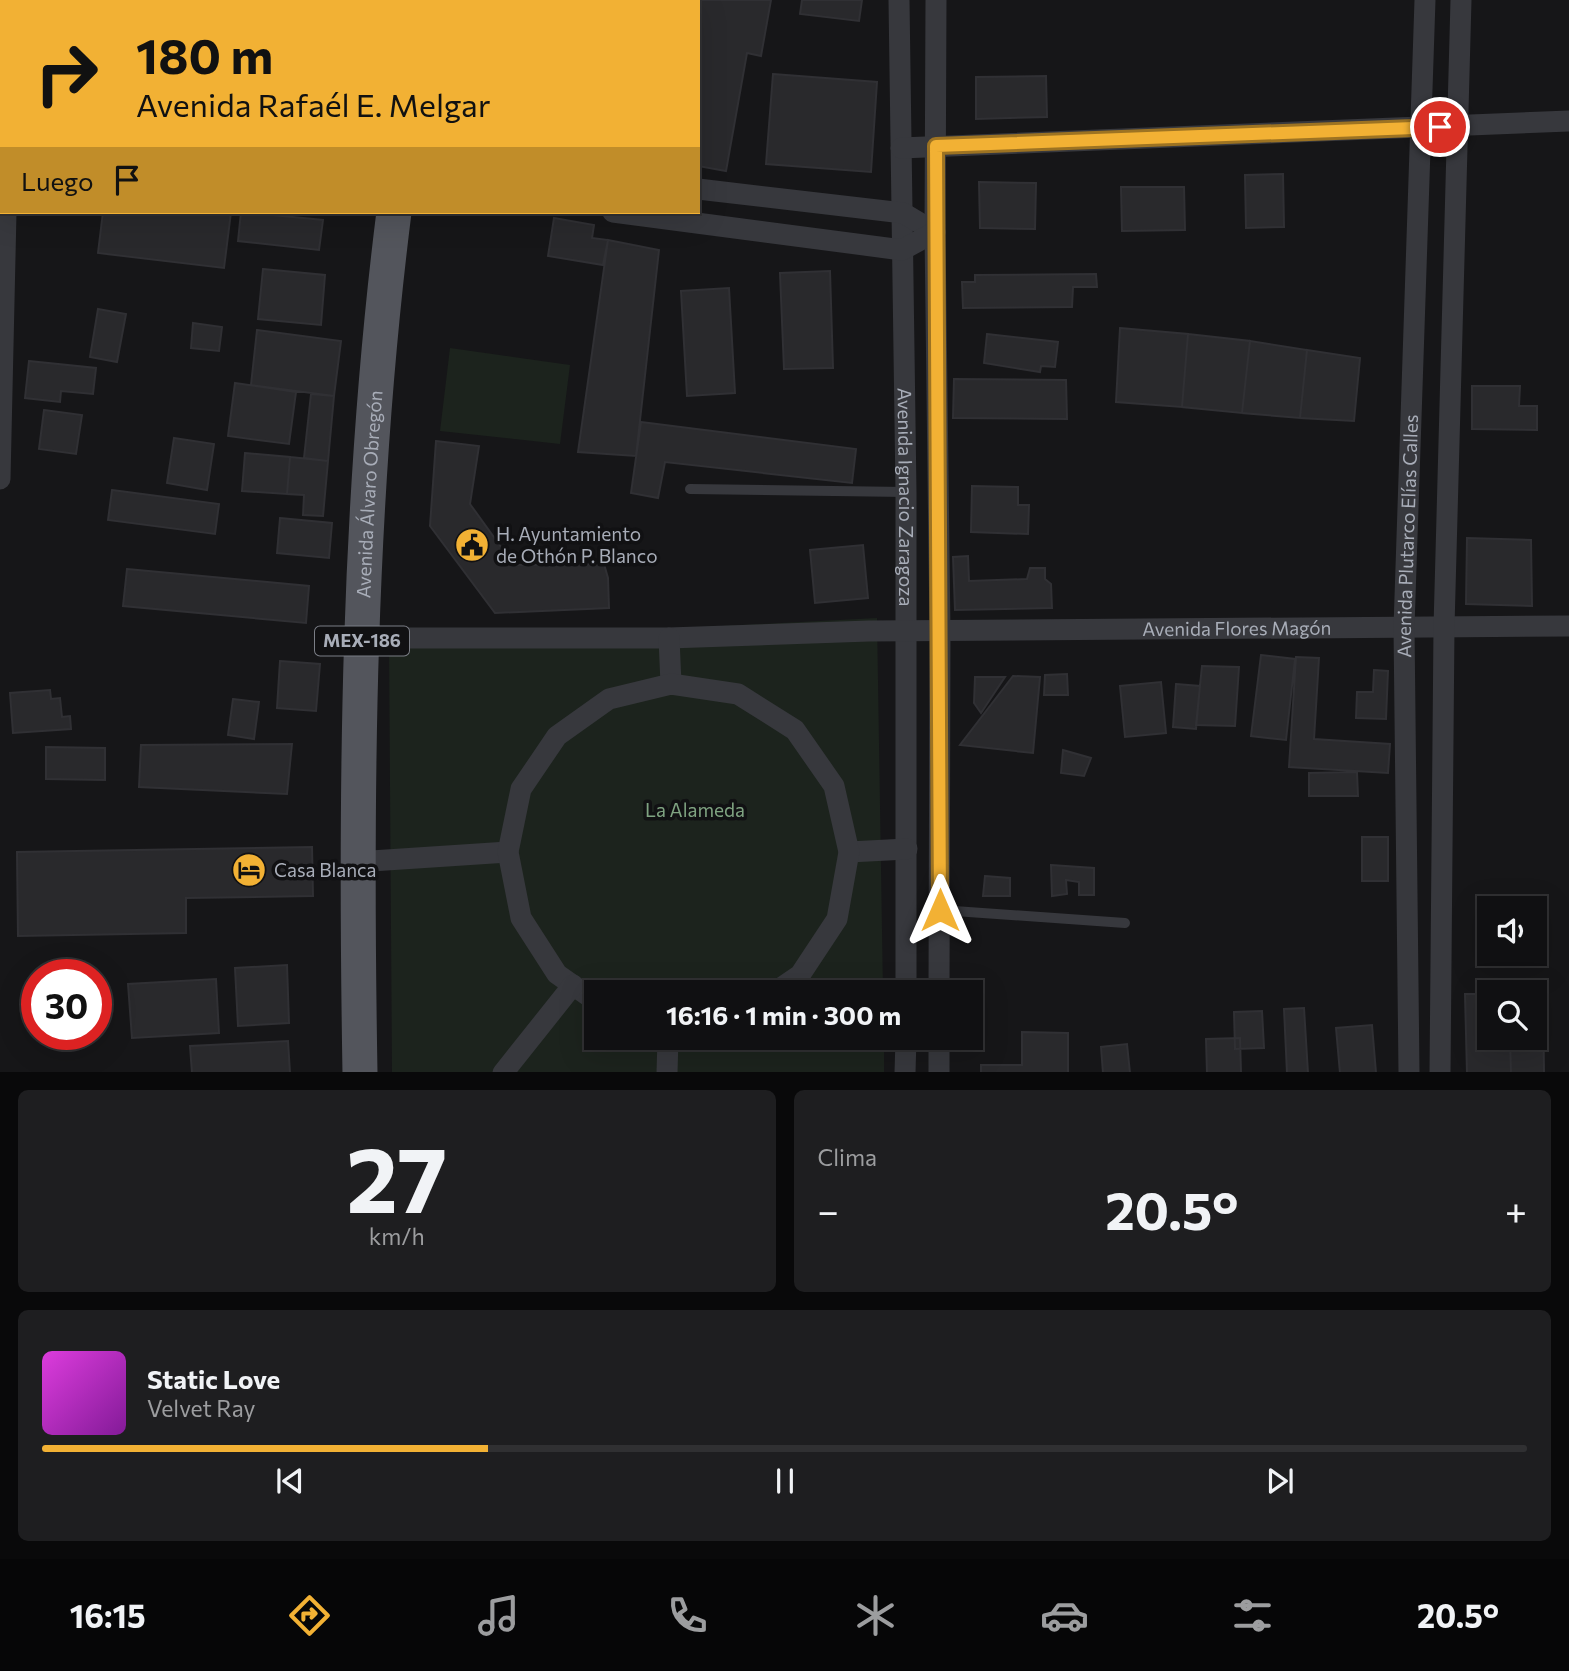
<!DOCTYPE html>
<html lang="es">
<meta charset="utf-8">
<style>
:root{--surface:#101012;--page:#1e1e20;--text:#f1f3f6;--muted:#9c9d9f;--line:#303032;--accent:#f2b134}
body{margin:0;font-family:Commissioner,sans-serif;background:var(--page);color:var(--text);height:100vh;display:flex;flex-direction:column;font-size:26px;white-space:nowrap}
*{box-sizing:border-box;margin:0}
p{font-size:23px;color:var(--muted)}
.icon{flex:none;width:38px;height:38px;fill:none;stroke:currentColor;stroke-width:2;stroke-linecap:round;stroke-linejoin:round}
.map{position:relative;height:1072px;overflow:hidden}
.details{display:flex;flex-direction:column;gap:18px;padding:18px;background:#09090a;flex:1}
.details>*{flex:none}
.hud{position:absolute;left:0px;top:0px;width:700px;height:214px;box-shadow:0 7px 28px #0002,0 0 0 2px var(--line);background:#f2b134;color:#111;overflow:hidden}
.controls{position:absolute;left:1477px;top:896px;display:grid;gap:14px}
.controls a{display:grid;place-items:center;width:70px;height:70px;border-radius:0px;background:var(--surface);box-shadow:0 7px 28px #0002,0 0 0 2px var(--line);font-size:35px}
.speed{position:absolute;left:21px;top:959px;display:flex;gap:14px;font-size:35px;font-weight:700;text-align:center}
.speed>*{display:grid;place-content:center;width:91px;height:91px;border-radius:50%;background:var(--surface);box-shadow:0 7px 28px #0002,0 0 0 2px var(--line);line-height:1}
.speed .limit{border:10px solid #d22;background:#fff;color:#111}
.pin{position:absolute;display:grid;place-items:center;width:60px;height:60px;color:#fff;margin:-30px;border:4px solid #fff;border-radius:50%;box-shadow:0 2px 7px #0007}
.me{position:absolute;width:77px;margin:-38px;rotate:0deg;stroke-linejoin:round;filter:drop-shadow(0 0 5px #0008)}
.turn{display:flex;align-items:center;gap:24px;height:147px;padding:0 21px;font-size:32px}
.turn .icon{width:91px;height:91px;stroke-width:2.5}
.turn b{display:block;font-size:49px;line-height:60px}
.then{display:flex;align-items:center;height:66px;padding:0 21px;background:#0003;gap:14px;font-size:26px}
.big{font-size:52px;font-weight:700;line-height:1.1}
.details .card{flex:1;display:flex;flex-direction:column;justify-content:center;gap:10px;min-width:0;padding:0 24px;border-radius:10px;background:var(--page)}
.details .dial{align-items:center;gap:0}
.dial b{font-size:91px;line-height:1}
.song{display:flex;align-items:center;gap:21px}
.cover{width:84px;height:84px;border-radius:10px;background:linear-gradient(135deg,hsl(300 70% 55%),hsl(290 70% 35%))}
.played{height:7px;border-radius:4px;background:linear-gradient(90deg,var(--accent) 30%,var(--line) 30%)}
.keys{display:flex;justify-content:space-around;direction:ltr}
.heat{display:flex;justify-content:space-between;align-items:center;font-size:38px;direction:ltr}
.details .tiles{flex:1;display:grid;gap:18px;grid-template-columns:1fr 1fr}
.card:last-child{grid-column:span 2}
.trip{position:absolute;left:584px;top:980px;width:399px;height:70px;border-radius:0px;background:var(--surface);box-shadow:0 7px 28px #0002,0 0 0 2px var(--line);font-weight:700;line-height:70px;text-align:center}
.menu{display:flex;height:112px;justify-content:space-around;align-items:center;background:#060607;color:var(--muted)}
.menu .icon{width:49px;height:49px}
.menu .on{color:var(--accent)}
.menu b{font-size:32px;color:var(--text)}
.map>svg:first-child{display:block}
</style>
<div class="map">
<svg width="1569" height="1073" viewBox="0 0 1569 1073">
<rect width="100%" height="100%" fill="#161618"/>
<path fill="#1c231d" d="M450 348 570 365 560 444 440 431Z
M877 618 883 992H597V1038H884V1072H392L389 643Z"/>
<path fill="#29292c" stroke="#303034" stroke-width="2" d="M104 0H138L104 2Z
M151 0H270L150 2Z
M270 0H325L326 2H270Z
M485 0H569L485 2Z
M696 0H771L761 56 747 53 726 171 698 166V2Z
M802 0H862L859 21 800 14Z
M773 74 877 82 871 172 766 164Z
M1046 76 1047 117 976 119V77Z
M1283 174 1284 227 1246 228 1245 175Z
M979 182 1036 183 1035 229 980 228Z
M1121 187H1184L1185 230 1122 231Z
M103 212H231L224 268 98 253Z
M241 212 323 220 319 250 238 241Z
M554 218 594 225 592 238 608 240 603 265 548 256Z
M608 240 659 250 636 456 578 452Z
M263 269 325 275 321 325 258 319Z
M830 271 833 368 784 369 780 273Z
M1096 274 1097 287H1073L1072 307 963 308 962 282H975V275Z
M729 288 735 393 687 396 681 291Z
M98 309 126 314 117 362 90 357Z
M193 323 222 327 219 351 191 348Z
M1120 328 1188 334 1182 407 1116 402Z
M257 330 341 341 334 396 251 385Z
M987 334 1058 342 1055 367 1041 366 1040 372 984 363Z
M1188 334 1250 341 1242 413 1182 407Z
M1250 341 1307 350 1300 418 1242 413Z
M1307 350 1360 358 1354 421 1300 418Z
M29 361 96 368 93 394 61 391 60 402 25 398Z
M954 379 1066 380 1067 419 953 418Z
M235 383 296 392 289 444 228 436Z
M1472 386H1520L1519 406H1537V430L1472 429Z
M311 394 334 396 328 461 304 458Z
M44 410 82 415 76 454 39 449Z
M641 422 856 449 852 483 665 462 658 498 631 493Z
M174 438 214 444 207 490 167 483Z
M436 441 479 446 470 504 514 565 604 564 608 578 609 608 495 613 430 526Z
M245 453 290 457 287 494 242 491Z
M290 457 328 461 323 516 303 515 304 495 287 494Z
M972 486 1018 487V505H1029L1028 534 971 532Z
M112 490 219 504 215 534 108 520Z
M280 518 332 523 329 558 277 553Z
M1467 538 1531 540 1532 606 1466 604Z
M863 545 868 598 815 603 810 550Z
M968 556 969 581 1027 579 1030 568H1045V579L1051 584 1052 608 955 610 953 557Z
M127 569 309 586 306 623 123 606Z
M1261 655 1295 659 1286 740 1251 736Z
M1296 657 1319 658 1314 739 1390 744 1388 773 1289 767Z
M280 661 320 664 316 711 277 708Z
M1202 666 1239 667 1235 726 1196 725Z
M1374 670 1388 671 1386 719 1356 718 1357 692H1373Z
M1067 674 1068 695H1044L1045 675Z
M1013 676 1040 677 1033 753 960 745Z
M975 677H1005L981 713 974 703Z
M1161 682 1166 733 1125 737 1120 686Z
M1176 684 1200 686 1196 729 1173 727Z
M50 690 51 699 60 698 62 717 70 716 71 729 13 733 10 693Z
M233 699 259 702 254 739 228 735Z
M292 744 287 794 139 787 141 745Z
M46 747 105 748V780L46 779Z
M1063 750 1091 758 1084 776 1061 773Z
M1357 772 1358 796H1309V773Z
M1362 837H1388V881H1362Z
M312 847 313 896 186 898V933L18 936 17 852Z
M1051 865 1094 868V895H1079V882L1066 880 1067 894 1052 896Z
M985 876 1010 878V896H983Z
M287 965 289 1023 238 1026 235 968Z
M216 979 219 1033 132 1038 128 984Z
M1465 994H1489V1038H1510L1511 1073H1467Z
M1535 998H1543L1544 1073H1511L1510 1038H1535Z
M1304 1008 1308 1073H1287L1284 1009Z
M1262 1011 1264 1048 1235 1049 1234 1012Z
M1372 1025 1376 1073H1340L1336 1028Z
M1022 1032 1068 1033V1073H981V1065H1022Z
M1240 1038 1241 1073H1207L1206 1039Z
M288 1041 290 1073H192L190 1046Z
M1127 1044 1130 1073H1103L1101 1047Z"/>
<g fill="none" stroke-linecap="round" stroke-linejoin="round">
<path stroke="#37383d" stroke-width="10" d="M690 489 906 492
M940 910 1125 923"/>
<g stroke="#37383d" stroke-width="21">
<path d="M2 0V2"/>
<path id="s1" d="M899 0 906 492V992"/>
<path d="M936 0 935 232 940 632 939 992"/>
<path d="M901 148 1569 121"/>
<path d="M698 189 903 213 935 232"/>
<path d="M613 212 902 250 935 232"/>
<path d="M0 479 6 212"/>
<path id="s2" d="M362 638H669L869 631 1569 626"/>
<path d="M669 638 671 684"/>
<path d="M849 852 907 849"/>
<path d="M356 862 508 852"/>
<path d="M597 1002 557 974 521 918 508 852 521 789 557 736 609 699 671 684 738 694 795 730 834 786 849 852 837 919 800 975 775 992"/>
<path d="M503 1073 573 985"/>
<path d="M667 1073 668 1038"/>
<path d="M905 1073 906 1038"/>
<path d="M939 1073V1038"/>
<path id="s3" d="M1409 1073 1404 627 1425 0"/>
<path d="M1440 1073 1444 627 1461 0"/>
</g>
<path stroke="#45474d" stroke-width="32" d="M0 103H2
M0 135 2 136"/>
<g stroke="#53555c" stroke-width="35">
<path d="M426 2 427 0"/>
<path id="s4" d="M360 1073C355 785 358 497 394 212"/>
</g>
</g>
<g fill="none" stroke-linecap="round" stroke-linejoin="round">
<g stroke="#9d7322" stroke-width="18">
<path id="route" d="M940 910 936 146 1440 127"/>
</g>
<use href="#route" stroke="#f2b134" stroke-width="12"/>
</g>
<defs>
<g id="civic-disc" transform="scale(1.75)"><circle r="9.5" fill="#f2b134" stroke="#111113"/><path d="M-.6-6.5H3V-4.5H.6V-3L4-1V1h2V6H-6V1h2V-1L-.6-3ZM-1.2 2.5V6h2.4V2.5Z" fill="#111"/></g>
<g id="hotel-disc" transform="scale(1.75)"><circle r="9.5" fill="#f2b134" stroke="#111113"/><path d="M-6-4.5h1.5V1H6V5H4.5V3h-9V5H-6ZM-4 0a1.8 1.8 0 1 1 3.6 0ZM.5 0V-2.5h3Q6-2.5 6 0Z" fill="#111"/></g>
</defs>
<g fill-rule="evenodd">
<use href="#civic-disc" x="472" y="545"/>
<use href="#hotel-disc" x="249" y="870"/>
</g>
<g text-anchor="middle" stroke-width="7" stroke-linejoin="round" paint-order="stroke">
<rect fill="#111113" stroke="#7b7e86" stroke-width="2" x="315" y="626.5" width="94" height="29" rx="5"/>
<g font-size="18" font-weight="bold" fill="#a8adb8">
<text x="362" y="647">MEX-186</text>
</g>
<g font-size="19" fill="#a8adb8" stroke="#111113">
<text dy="7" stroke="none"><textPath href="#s4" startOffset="579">Avenida Álvaro Obregón</textPath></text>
<text dy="7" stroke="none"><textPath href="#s1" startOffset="497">Avenida Ignacio Zaragoza</textPath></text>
<text dy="7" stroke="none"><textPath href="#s3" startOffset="537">Avenida Plutarco Elías Calles</textPath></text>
<text dy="7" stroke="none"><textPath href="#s2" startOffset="875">Avenida Flores Magón</textPath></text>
</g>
<g font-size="19" fill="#a8adb8" stroke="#111113" text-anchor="start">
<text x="496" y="541">H. Ayuntamiento<tspan x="496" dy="22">de Othón P. Blanco</tspan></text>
<text x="274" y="877">Casa Blanca</text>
</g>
<g font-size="19" fill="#7fa381" stroke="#111113">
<text x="695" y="817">La Alameda</text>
</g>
</g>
</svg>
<div class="controls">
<a><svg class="icon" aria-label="sound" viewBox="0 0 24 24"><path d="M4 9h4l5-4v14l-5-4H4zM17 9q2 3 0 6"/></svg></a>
<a><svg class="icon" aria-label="search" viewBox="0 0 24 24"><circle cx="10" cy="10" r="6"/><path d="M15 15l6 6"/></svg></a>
</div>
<div class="speed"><div class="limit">30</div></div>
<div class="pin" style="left:1440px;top:127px;background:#d93025"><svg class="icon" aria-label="arrive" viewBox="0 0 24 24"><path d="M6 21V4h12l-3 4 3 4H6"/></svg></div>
<svg class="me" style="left:940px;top:910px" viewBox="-20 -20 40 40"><path d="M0-17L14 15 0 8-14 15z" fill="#f2b134" stroke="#fff" stroke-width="4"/></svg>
<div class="trip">16:16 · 1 min · 300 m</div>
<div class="hud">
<div class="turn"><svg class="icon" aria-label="right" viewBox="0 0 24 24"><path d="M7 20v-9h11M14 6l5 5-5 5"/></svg><div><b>180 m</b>Avenida Rafaél E. Melgar</div></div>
<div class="then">Luego<svg class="icon" aria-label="arrive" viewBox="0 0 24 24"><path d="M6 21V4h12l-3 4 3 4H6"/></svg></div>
</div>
</div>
<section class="details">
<div class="tiles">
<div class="card dial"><b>27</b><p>km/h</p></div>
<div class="card"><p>Clima</p>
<div class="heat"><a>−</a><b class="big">20.5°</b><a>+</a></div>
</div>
<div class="card">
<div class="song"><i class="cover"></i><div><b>Static Love</b><p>Velvet Ray</p></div></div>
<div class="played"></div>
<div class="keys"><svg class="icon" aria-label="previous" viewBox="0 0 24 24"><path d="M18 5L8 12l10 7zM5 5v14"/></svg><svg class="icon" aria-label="pause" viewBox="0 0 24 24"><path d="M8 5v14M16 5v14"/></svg><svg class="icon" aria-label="next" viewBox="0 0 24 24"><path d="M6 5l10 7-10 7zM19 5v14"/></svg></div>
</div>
</div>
</section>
<nav class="menu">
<b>16:15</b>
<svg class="icon on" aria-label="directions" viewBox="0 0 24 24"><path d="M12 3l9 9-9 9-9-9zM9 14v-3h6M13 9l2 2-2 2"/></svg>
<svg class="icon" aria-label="music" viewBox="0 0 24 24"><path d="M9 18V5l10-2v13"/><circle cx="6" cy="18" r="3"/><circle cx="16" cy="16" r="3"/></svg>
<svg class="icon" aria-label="phone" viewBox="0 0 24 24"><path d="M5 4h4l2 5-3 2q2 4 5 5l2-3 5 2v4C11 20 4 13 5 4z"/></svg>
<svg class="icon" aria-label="climate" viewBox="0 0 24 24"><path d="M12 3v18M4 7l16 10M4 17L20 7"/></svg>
<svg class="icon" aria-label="car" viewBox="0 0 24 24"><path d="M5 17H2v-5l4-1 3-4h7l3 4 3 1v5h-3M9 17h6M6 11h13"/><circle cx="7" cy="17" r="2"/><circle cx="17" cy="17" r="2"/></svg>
<svg class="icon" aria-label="filters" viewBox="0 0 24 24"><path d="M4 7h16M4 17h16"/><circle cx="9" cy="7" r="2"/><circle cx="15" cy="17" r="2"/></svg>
<b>20.5°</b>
</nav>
